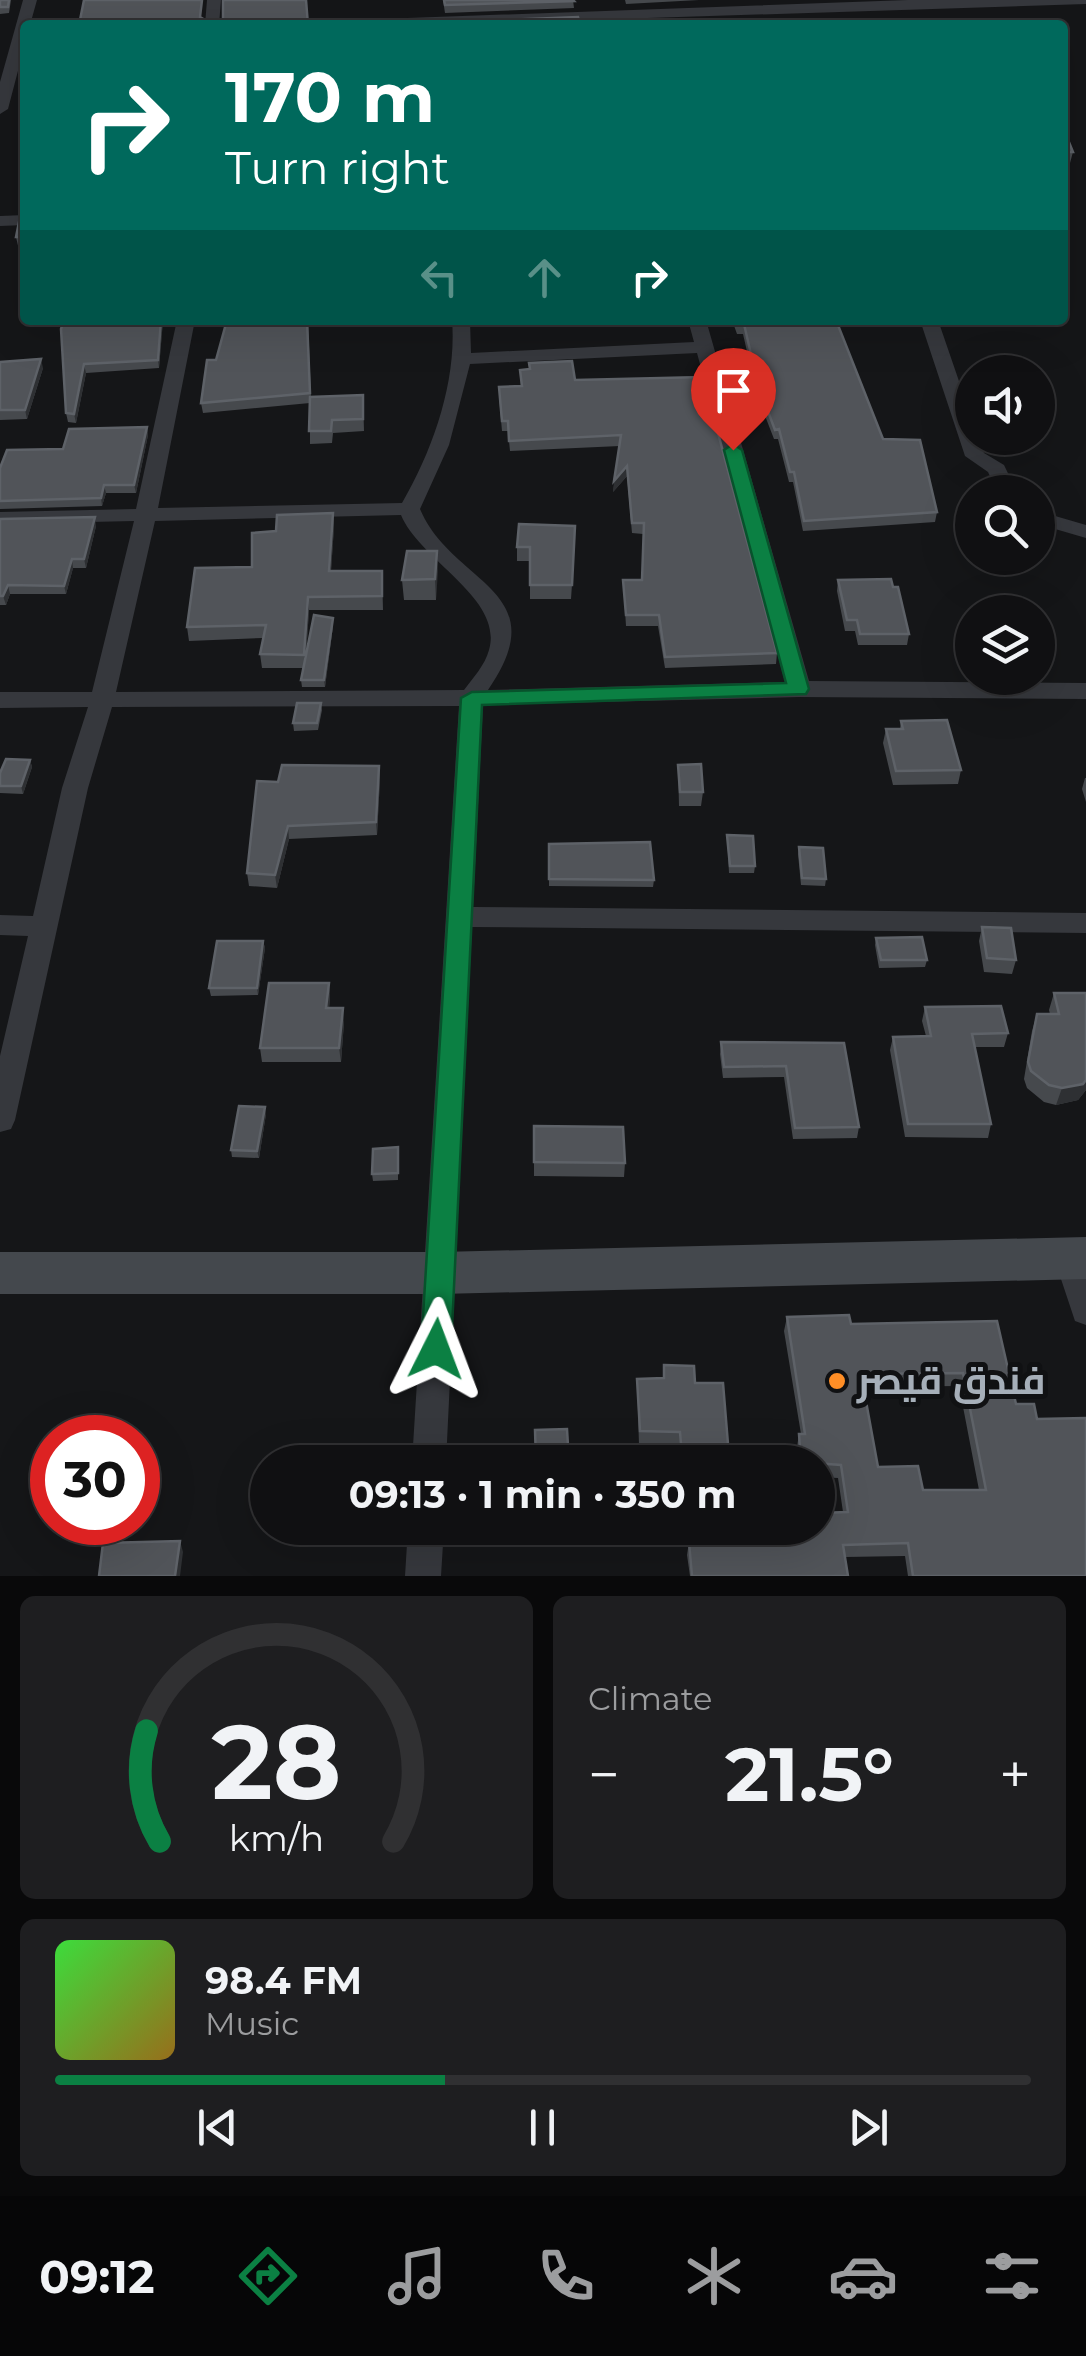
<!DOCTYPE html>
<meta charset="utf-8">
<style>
:root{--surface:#101012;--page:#1e1e20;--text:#f1f3f6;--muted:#9c9d9f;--line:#303032;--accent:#0b8043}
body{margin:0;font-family:Montserrat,Cairo,sans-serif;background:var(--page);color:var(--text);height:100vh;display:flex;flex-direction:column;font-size:38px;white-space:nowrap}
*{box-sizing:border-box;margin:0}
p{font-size:32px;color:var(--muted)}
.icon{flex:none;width:55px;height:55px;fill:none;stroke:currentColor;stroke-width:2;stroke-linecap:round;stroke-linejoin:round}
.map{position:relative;height:1576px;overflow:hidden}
.panel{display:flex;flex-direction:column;gap:20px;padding:20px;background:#09090a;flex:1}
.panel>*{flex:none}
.hud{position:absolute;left:20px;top:20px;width:1048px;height:305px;border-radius:10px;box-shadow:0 10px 40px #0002,0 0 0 2px var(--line);background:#00695c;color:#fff;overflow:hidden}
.fabs{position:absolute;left:955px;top:355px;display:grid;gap:20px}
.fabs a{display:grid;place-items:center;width:100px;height:100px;border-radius:50%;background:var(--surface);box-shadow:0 10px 40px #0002,0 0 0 2px var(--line);font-size:50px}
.speed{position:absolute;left:30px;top:1415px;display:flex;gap:20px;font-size:50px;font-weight:700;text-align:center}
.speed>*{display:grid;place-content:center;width:130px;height:130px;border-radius:50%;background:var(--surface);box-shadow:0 10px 40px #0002,0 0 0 2px var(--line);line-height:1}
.speed .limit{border:15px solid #d22;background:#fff;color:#111}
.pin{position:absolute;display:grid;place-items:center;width:85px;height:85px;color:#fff;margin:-102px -42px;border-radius:50% 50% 50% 0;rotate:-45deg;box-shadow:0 0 10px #0007}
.pin .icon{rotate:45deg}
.me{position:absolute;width:110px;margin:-55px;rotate:3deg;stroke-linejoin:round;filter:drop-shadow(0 0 8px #0008)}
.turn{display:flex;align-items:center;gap:35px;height:210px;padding:0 40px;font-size:45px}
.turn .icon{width:130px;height:130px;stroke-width:2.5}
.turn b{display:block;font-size:70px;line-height:85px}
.lanes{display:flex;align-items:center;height:95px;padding:0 40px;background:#0003;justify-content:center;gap:50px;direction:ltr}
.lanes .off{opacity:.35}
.big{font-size:75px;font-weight:700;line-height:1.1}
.panel .tile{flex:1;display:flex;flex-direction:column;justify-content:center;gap:15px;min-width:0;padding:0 35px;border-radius:15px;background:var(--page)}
.panel .dial{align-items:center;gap:0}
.dial svg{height:260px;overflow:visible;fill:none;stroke:var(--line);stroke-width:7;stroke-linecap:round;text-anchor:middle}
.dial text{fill:var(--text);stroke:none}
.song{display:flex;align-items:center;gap:30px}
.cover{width:120px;height:120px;border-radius:15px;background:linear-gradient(135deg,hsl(120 70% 55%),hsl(40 70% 35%))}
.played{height:10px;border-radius:5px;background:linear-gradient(90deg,var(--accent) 40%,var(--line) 40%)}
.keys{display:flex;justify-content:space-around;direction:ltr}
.heat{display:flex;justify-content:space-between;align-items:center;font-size:55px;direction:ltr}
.panel .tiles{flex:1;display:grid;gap:20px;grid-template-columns:1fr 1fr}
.tile:last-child{grid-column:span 2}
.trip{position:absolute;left:250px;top:1445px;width:585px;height:100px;border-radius:50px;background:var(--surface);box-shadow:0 10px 40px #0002,0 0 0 2px var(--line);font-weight:700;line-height:100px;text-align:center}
.dock{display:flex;height:160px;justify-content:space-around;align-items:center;background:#060607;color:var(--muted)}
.dock .icon{width:70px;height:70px}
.dock .selected{color:var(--accent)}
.dock b{font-size:45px;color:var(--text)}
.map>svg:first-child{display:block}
</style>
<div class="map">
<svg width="1086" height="1576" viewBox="0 0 1086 1576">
<rect width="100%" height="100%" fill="#151618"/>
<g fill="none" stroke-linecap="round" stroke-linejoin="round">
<path fill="#36383d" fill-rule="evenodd" d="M23 0H37L30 25H25V44L8 109 0 114V82Z
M207 0H221L219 25H205Z
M908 0H1086V4L433 25H318L325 21Z
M25 215V225L0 226V216Z
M177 320H195L158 508 402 503C433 450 457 381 452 320H470L471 353 694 342 688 320H706L809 681 1086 683V699L799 697 483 705 473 907 1086 913V933L472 927 446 1462H412L459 706 112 707 88 788 15 1120 11 1129 0 1132V1056L28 936 0 935V915L33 916 62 788 88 707 0 708V692H92L134 521 0 524V512L136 509ZM697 353 785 682 488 690C558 589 452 585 420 509L449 445 470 364ZM401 515C420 561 504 598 489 650 485 665 473 678 464 690L116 692 155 521Z
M920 320H938L972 419V438H979L984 453 1004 465 1017 492H997L988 472 965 456Z
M1038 511 1086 525V538L1038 524Z
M1070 1244 1081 1248 1086 1258V1325L1075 1321 1054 1258 1059 1248Z
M408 1528H444L441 1576H405Z"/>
<path fill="#44484d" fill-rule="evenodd" d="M1086 1237V1279L440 1294H0V1252H440Z"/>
</g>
<path fill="#46494d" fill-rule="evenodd" d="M0 0H11L9 13 0 14Z
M443 0H573L574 8 445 13Z
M625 0H699L626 4Z
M1062 125 1073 152 1070 163H1062Z
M25 214V250H19L16 237Z
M64 320H163L159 368 86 373 76 423 68 422 66 413Z
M308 320 311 397 363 395 364 431 333 433 332 443 310 444V403L203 413 201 403 216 360Z
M732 320H836L883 439 937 512 935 522 803 531 793 482H789L778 439H774L757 395 743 334H737Z
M0 362 43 368 27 419 0 420Z
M529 363 575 380 703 377 777 653 776 664 665 668 658 626H626L623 580H642L643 534 632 533 627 476 613 492 620 446 510 451 508 431H502L499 397 521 387 520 370 529 369Z
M147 427 148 435 136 493H106L102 506 0 509V468L63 449Z
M333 513 334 527 331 571H382L383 610H309L306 657 333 626 325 687H302L301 680 304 668H262L260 654 263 638 189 641 187 627 252 567 276 531Z
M0 519 96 526 86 568H73L66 594H10L6 605H0Z
M575 540 571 599H530V561H517V547Z
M437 551 436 600H404L402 580Z
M838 580 909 634 907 645H858L855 631H845L837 591Z
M321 703 322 710 318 730 294 731 293 723Z
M901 721 961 770 958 784 893 785 883 743 886 729H900Z
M30 760 32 767 23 794 0 793V773Z
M678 765 703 792 701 806H679Z
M379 766 380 779 377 835 289 839 277 888 249 886 247 873 278 782Z
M1085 778H1086V802L1082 789Z
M727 835 755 866 754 873H729Z
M549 844 654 880 653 887 549 886Z
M799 847 826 879 825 886 801 885 798 854Z
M982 927 1016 960 1012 974 984 972 979 941Z
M876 938 927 960 925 967 879 968 875 945Z
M263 941 265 948 258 995 211 996 209 988Z
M329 983 330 997 329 1008 344 1022 341 1062H262L260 1048Z
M1054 993H1086V1090L1078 1100 1056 1105 1044 1102 1027 1088 1024 1079 1032 1031 1037 1014H1050L1049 1010Z
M925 1007 1008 1033 1004 1047H975L991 1124 988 1138 905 1137 890 1050 893 1037 926 1036 922 1021Z
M721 1042 844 1043 859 1127 857 1138 793 1139 784 1077 723 1078 720 1054Z
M266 1114 259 1158 232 1157 231 1150Z
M534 1126 625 1163 624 1177 534 1176Z
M398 1147V1180L373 1181 372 1174Z
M787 1317 851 1324 997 1321 1016 1404 1037 1419 1086 1576H908L905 1556 845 1557 848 1576H690L687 1555 689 1542 754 1540 753 1528H818L843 1512 838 1478 818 1477V1462H798L797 1447 799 1434H801L784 1331ZM959 1386 979 1490H923L878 1467 863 1387Z
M664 1365 695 1383 728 1444 727 1457 680 1458 679 1445H639L637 1379 663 1378Z"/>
<path fill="#2e3033" d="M161 320H163L159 368 158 360Z
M41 359 43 368 27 419 25 410Z
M84 364 86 373 76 423 74 414Z
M147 427 148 435 136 493 134 485Z
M627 466V476L613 492 614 481Z
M104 485 106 493 102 506 101 498Z
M333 513 334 527 330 584 329 571Z
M95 517 96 526 86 568 84 559Z
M437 551 438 571 436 600 435 579Z
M72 559 73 568 66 594 64 586Z
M8 585 10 594 6 605 3 596Z
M308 597 309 610 305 668 304 655Z
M333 618V626L325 687 324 680Z
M30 760 32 767 23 794 21 786Z
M379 766 380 779 377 835 376 822Z
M288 826 289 839 277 888 275 875Z
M263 941 265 948 258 995 257 988Z
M329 983 330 997 328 1022 326 1008Z
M343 1008 344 1022 341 1062 339 1048Z
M1086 1080V1090L1078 1100 1056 1105 1062 1088Z
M265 1107 266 1114 259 1158 257 1151Z
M180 1541 183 1552 180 1576H175Z"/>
<path fill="#515459" stroke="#5e6268" stroke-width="2.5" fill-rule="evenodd" d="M0 0H9L8 7H0Z
M84 0H202L200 17 207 21 206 25H79Z
M223 0H306L308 25H223Z
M444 0H573L574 1 445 5Z
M578 17 580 25H449L448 22Z
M1062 125 1073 152H1062Z
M25 214V237H16L20 217Z
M64 320H161L158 360 84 364 74 414 66 413 61 329Z
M227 320H307L310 393 201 403 207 360H216Z
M736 320H836L883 439 920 440 937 512 804 521 794 472H790L779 429 775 430 758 385 744 324 738 325Z
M41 359 25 410H0V362Z
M572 361 575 380 703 377 777 653 665 657 659 615H626L623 580H642L644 523H632L627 466 614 481 621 435 509 441 508 421H502L499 387 522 386 520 370 530 369 529 363Z
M363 395V419L332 420 331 431H309L310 397Z
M147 427 134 485H104L101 498 0 501V468L7 450 63 449 69 429Z
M333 513 329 571H382V596L308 597 304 655 260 654 266 625 187 627 195 568 252 567V533L276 531 277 515Z
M95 517 84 559H72L64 586 8 585 3 596H0V519Z
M519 524 575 526 572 585H530V547H517Z
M407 551H437L435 579 402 580Z
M891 579 893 587H898L909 634H860L857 620H847L838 580Z
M314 615 333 618 324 680H301Z
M297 703H321L317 723H293Z
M947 720 961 770 896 771 886 729H903L901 721Z
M6 759 30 760 21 786H0V773Z
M701 764 703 792H680L678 765Z
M282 765 379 766 376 822 288 826 275 875 247 873 257 781 278 782Z
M727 835 753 836 755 866H730Z
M650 842 654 880 549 879V844Z
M799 847 823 848 826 879 802 878Z
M982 927 1011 928 1016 960 987 958Z
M922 937 927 960H881L876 938Z
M217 941H263L257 988H209Z
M269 983H329L326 1008H343L339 1048H260Z
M1054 993H1086V1080L1083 1084 1062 1088 1049 1085 1031 1071 1028 1062 1037 1014H1059Z
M1001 1006 1008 1033 972 1034 991 1124H908L893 1037 931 1036 925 1007Z
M721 1042 844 1043 859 1127 795 1128 786 1066 724 1067Z
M239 1106 265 1107 257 1151 231 1150Z
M534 1126 623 1127 625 1163 534 1162Z
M398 1147V1173L372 1174 373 1149Z
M849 1315 851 1324 997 1321 1016 1404H1034L1037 1419 1086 1418V1576H913L908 1543 843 1545 848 1576H692L689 1542 758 1540 756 1528H818V1513L848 1512 841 1465 801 1462 799 1434H805L787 1317ZM963 1373 986 1490H923L918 1466 878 1467 861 1374Z
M664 1365 694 1366 695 1383H723L728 1444H681L680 1432 640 1431 637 1379 664 1378Z
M567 1429 569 1462H536L535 1430Z
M180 1541 175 1576H99L103 1543Z"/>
<path fill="#0b8043" stroke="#07532c" stroke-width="2.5" d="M733 444 742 450 809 689 806 694 482 705 451 1349 446 1358 436 1362 425 1358 421 1349 461 698 472 692 786 683 724 450Z"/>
<circle fill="#ff8e26" stroke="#101113" stroke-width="4" cx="837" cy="1381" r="10"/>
<g text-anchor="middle" stroke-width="10" stroke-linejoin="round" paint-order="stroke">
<g font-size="38" font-weight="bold" fill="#a6afb9" stroke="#101113" text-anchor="start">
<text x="857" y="1394">فندق قيصر</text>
</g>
</g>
</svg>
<div class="fabs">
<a><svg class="icon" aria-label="sound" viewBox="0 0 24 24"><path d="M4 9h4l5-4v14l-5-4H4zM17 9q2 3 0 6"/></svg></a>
<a><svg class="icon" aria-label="search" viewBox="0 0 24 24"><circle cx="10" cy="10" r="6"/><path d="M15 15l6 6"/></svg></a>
<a><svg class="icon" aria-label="layers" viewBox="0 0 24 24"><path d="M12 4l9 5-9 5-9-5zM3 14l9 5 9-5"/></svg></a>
</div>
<div class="speed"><div class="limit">30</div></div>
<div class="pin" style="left:733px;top:450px;background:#d93025"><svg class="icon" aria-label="arrive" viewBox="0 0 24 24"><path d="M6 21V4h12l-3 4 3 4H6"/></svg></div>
<svg class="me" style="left:436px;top:1349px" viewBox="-20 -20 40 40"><path d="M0-17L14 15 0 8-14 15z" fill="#0b8043" stroke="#fff" stroke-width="4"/></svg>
<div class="trip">09:13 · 1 min · 350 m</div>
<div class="hud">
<div class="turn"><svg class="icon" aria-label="right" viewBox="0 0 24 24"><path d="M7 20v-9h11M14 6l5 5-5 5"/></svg><div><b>170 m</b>Turn right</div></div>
<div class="lanes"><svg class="icon off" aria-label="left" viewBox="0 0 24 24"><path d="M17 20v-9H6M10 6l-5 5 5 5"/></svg><svg class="icon off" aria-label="ahead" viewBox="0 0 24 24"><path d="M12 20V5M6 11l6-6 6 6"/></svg><svg class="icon" aria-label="right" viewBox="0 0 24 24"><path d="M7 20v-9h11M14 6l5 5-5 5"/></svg></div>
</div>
</div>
<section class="panel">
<div class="tiles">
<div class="tile dial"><svg viewBox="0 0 100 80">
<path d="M14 69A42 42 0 1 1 86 69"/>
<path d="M14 69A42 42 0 0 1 10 35" stroke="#0b8043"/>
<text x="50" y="56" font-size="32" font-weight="700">28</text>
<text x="50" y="72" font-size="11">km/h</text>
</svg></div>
<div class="tile"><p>Climate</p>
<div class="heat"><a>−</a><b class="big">21.5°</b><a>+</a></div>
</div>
<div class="tile">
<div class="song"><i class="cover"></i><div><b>98.4 FM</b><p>Music</p></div></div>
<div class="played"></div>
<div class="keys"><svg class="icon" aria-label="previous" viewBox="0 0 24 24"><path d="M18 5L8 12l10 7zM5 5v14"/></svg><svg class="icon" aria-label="pause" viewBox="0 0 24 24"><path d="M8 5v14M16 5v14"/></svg><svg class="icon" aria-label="next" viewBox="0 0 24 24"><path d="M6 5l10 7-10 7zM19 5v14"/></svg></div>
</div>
</div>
</section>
<nav class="dock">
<b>09:12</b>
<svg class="icon selected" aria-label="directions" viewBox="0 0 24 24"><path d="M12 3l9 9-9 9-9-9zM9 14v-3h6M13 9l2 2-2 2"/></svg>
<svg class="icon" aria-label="music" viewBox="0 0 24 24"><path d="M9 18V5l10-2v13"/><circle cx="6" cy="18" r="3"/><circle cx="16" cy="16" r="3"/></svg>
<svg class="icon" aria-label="phone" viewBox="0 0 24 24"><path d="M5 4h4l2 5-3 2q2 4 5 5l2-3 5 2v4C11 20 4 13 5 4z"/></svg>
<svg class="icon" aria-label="climate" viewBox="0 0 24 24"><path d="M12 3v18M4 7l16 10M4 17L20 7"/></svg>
<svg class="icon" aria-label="car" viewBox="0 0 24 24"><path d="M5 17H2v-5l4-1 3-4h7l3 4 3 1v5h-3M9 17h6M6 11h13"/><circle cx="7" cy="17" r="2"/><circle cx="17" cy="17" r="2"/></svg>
<svg class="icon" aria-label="filters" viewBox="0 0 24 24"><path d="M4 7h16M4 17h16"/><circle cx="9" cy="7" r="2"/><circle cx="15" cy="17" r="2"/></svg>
</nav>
